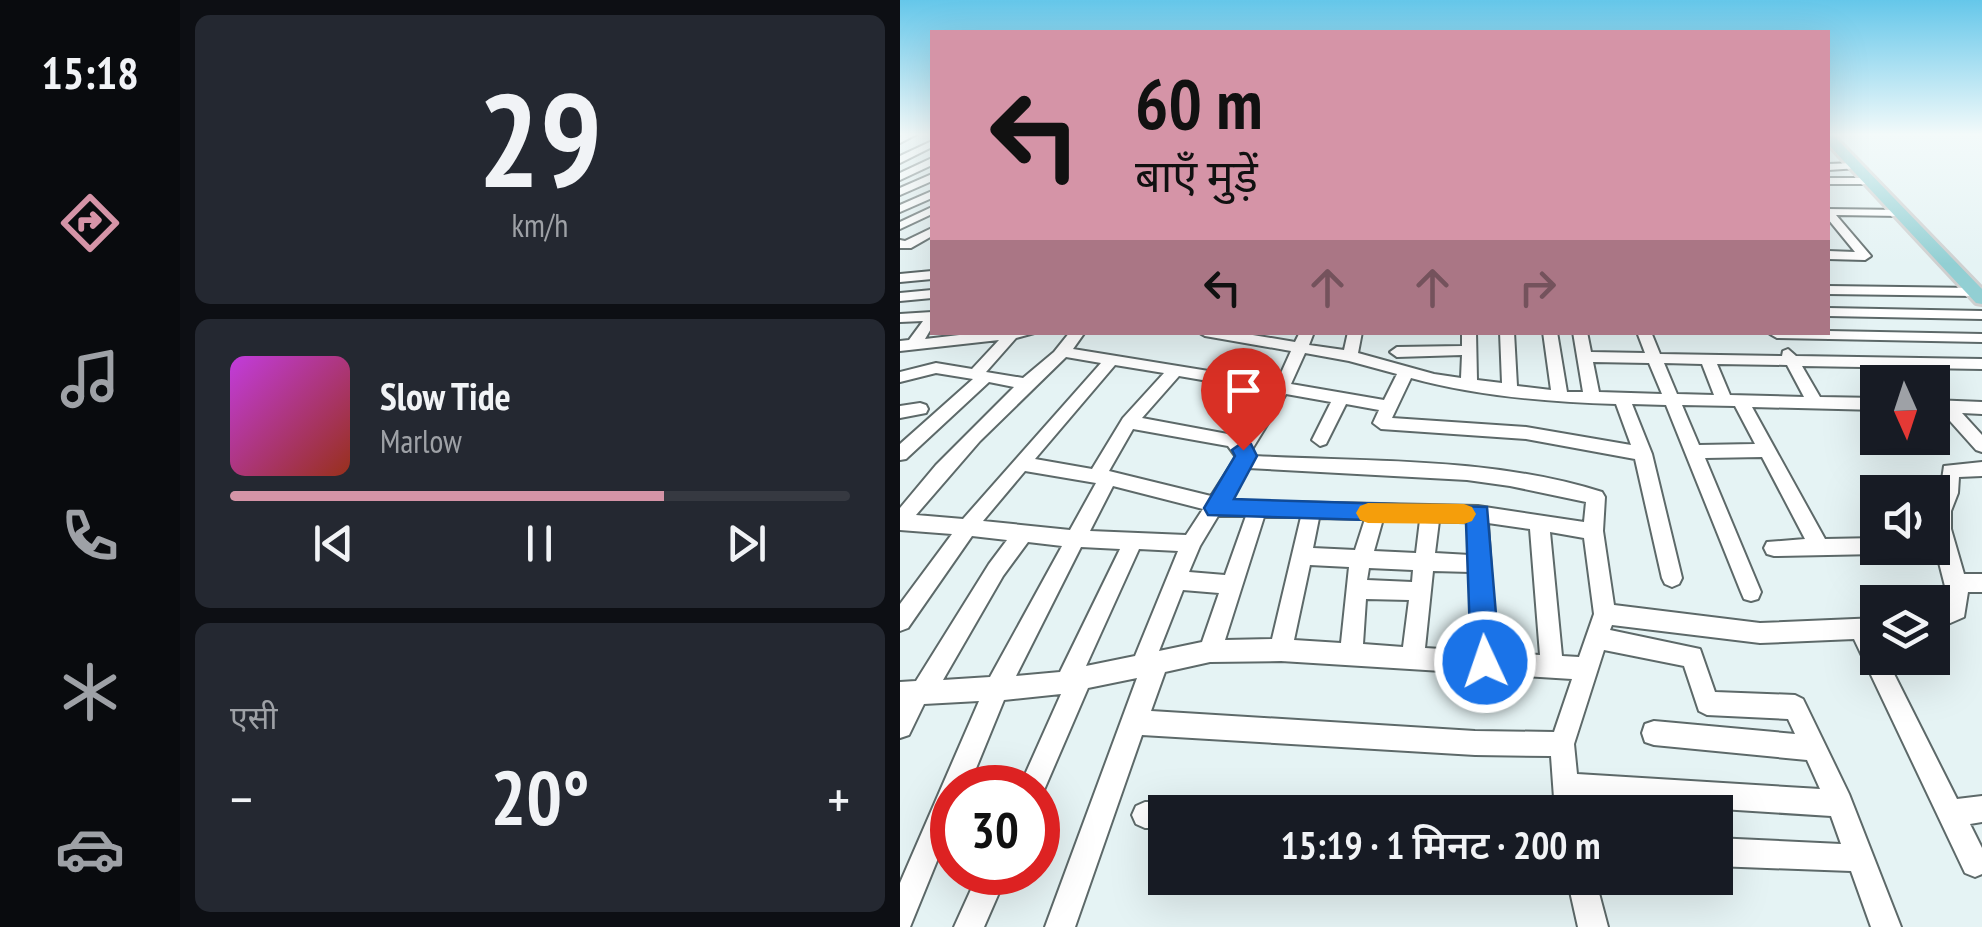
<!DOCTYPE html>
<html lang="hi">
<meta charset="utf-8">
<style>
:root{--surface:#171b24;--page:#242831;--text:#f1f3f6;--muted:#9ea1a6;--line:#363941;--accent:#d594a7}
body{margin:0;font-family:"PT Sans Narrow","Noto Sans Devanagari",sans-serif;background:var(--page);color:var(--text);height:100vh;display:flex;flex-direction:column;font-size:38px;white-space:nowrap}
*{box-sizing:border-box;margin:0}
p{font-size:32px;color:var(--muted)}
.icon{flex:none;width:55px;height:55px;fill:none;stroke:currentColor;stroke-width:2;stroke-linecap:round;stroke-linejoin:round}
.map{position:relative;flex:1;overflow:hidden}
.details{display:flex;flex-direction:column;gap:15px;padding:15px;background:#0d0f14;width:720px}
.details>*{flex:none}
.hud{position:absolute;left:30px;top:30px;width:900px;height:305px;border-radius:0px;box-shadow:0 10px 40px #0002;background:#d594a7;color:#111;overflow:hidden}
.needle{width:65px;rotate:177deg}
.controls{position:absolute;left:960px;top:365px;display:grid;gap:20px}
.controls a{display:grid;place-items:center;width:90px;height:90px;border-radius:0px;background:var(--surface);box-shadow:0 10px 40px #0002;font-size:50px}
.speed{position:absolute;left:30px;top:765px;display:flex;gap:20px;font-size:50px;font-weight:700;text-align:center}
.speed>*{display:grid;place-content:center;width:130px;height:130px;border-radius:50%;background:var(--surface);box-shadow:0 10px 40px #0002;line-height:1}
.speed .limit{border:15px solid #d22;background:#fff;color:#111}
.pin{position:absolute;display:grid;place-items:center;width:85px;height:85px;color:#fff;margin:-102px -42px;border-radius:50% 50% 50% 0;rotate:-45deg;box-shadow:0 0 10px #0007}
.pin .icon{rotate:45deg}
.me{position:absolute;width:110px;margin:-55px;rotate:357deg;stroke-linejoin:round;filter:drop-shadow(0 0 8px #0008)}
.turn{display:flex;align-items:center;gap:35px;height:210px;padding:0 40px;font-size:45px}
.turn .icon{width:130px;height:130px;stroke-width:2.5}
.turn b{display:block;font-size:70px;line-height:85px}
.lanes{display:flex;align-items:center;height:95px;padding:0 40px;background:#0003;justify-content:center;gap:50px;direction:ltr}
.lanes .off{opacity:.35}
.big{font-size:75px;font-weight:600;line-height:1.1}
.details .widget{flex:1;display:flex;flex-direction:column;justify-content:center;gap:15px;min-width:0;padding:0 35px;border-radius:15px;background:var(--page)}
.details .dial{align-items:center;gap:0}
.dial b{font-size:130px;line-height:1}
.song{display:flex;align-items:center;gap:30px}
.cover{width:120px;height:120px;border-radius:15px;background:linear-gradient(135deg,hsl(290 70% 55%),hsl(10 70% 35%))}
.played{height:10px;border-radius:5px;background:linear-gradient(90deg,var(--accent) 70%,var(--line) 70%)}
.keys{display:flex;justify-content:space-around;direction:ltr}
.heat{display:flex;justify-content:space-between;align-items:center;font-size:55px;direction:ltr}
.trip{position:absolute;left:248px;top:795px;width:585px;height:100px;border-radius:0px;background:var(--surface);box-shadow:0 10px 40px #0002;font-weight:600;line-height:100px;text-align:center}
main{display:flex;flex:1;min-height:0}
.menu{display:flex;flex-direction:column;width:180px;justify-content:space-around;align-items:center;background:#090b0e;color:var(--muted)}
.menu .icon{width:70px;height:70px}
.menu .active{color:var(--accent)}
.menu b{font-size:45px;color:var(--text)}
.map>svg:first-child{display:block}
</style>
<main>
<nav class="menu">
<b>15:18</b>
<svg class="icon active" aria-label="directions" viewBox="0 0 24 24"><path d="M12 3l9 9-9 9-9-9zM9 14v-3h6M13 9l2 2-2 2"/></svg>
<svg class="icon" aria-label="music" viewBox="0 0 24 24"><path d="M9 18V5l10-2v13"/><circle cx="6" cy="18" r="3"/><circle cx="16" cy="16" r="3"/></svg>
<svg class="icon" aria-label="phone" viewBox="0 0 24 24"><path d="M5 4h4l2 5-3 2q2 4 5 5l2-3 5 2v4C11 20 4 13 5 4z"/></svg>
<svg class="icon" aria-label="climate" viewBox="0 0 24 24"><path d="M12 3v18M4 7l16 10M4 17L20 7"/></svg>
<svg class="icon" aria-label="car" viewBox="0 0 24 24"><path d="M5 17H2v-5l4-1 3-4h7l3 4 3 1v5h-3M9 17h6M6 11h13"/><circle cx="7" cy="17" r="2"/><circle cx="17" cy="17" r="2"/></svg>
</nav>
<section class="details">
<div class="widget dial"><b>29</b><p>km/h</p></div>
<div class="widget">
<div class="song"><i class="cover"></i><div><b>Slow Tide</b><p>Marlow</p></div></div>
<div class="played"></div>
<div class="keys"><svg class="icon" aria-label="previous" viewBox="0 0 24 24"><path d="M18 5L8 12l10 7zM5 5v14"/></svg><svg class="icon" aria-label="pause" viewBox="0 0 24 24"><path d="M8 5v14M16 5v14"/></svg><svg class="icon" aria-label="next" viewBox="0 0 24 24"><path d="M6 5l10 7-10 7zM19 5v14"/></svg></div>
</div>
<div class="widget"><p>एसी</p>
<div class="heat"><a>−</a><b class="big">20°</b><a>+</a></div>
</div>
</section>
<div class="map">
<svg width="1082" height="927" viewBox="0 0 1082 927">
<rect width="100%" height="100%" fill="#e5f3f4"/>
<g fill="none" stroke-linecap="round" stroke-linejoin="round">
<g stroke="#5d6969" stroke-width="4">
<path id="minor" d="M5 134H17L0 143V137Z
M32 141V147L0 163V156Z
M32 158V165L0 180V173Z
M955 163 960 166 959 168 928 170V164Z
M32 174V181L0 195V188Z
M928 178H969L974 181 969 184H928Z
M32 191V198L0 212V205Z
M32 207V214L0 229V222Z
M928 209 1001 210 1007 213 1001 216 936 215 971 256 965 260 928 259V251L955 252 928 219Z
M32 228V236L11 248H0V240L5 241Z
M32 271V279L0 282V274Z
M928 286 1075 288 1082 292 1075 296 928 294Z
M32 290V298L0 301V293Z
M928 308 1082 311V319L928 316Z
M32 312V327L25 339 85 332H138L116 338 86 372 123 378 154 352 170 332H185L173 349 377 382 391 351 305 336 298 332H335L395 342 400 332H414L409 345 444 350 448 332H462L458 353 534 374 561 378 562 355 497 357 490 352 497 347 562 346V332H576L577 380 602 383 600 332H614L617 386 651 390 643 332H657L667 392H683L673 332H687L691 352 745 353 737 332H751L760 354 882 356 883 351 888 349 896 356 1082 359V369L902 366 920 397 978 398V410L852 407 925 539 978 538V548H987L985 552 978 554 874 556 867 554 864 548 867 542 905 539 862 457 805 458 861 592 858 599 851 601 844 599 841 592 766 405 732 404 752 454 782 578 779 584 772 587 765 584 762 578 735 459 626 439 481 429 473 423 479 410 446 404 426 444 420 446 412 440 431 402 386 394 351 451 355 456C470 462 591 457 702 492L705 497 703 531 714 605 860 623 978 618V658H986L1057 799 1082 796V822L1070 824 1082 848V874L1075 877 1065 873 954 639 860 643 712 625 710 630 800 649 815 692 895 695 903 699 949 794 1001 927H971L951 871 815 866V838L941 844 931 816 680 800 681 812H655L651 756 575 755 242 735 175 927H145L237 678 188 688 141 797 138 799V788H119L161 694 104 700 68 788H52V824L10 927H0V883L79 701 24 704 9 735 0 738V682L16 681 89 564 107 540 72 536 8 628 0 631V604L52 534 0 530V508L36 465 114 387 89 382 6 459 0 460V444L73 379 36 373 0 382V372L36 363 72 369 99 340 0 351V341L9 340 23 321 0 322V314ZM405 353 449 361 497 374 484 400 391 384ZM166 357 201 363 63 519 16 515 80 441ZM693 362 749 363 762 394 699 392ZM764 363 802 364 814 395 777 394ZM817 364 887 365 904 397 830 395ZM215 365 264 373 223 418 192 469 135 459ZM279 376 372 392 341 439 333 435 242 418ZM511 378C577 396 647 402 716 404L731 445 626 427 492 418ZM782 405 835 406 855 444 799 445ZM233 429 328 446 336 457 311 496 209 471ZM348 468 567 480 610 486 686 502 684 522 578 506 327 501ZM125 471 196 483 170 530 83 521ZM213 486 303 509 286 535 190 531ZM318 516H346L325 575 289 572 300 546ZM364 517H401L372 639 325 640ZM419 518 465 519 455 550 413 548ZM483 519 520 520 516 553 474 551ZM539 521H569L570 555 535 553ZM588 523 630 529 640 655 596 652ZM650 532 684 538 694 614 679 657 662 656ZM128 542 162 546 90 677 43 680 103 576ZM181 547 220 549 160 672 116 676ZM239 549 278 551 235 656 186 666ZM410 565 449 567 441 643 394 640ZM469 568 513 570 512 582 467 580ZM533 571 571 572 573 651 525 648ZM283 590 319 593 302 642 259 651ZM466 599 509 600 503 647 463 644ZM704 650 784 666 799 711 807 715 888 719 895 734 754 721 745 724 742 733 745 742 754 745 907 760 920 789 677 774 674 744ZM381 661 672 679 654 732 575 731 251 711 265 672 310 662Z
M928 331 1082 334V342L877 338 870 334Z
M1032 400 1082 402V414L1062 413 1082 435V452L1076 450 1042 412H1032Z
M20 403 26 405 28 409 26 413 0 418V406Z
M1082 462V476L1059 477 1058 493 1051 511V529L1064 574H1082V592H1068L1064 617 1032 631V610L1047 604 1048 598 1032 535V511L1040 493 1044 466Z
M245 802H265L274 806 277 812H265V828H245L236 824 232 815 236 806Z
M79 872H108L84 927H54Z
M667 878H695L708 927H678Z"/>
</g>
<g stroke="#cfcfcf" stroke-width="6">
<path id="major" d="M928 134H932L1082 289V304L1076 303 928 144Z"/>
</g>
<use href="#minor" fill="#fff" fill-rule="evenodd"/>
<use href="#major" fill="#92cfd3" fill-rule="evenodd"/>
</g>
<linearGradient id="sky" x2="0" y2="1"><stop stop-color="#65c7ea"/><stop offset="0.51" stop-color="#f3fafa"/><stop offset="1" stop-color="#f3fafa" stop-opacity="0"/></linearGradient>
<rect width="1082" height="264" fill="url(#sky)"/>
<path fill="#1a73e8" stroke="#114b97" stroke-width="2.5" d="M343 442 351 444 357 456 334 499 587 507 600 662 596 672 585 676 575 672 571 662 566 523 308 515 304 508 335 456 332 450Z"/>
<path fill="#f59e0b" d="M468 503 564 504 572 507 576 514 572 521 564 524 468 523 460 520 456 513 460 506Z"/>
</svg>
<div class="controls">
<a><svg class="needle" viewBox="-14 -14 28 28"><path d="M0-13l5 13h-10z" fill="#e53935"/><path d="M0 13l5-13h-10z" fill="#9ea1a6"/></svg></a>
<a><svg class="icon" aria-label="sound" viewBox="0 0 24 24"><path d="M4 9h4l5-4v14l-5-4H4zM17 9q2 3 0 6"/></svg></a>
<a><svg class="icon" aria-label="layers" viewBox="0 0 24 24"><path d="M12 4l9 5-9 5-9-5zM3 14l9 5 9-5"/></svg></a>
</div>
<div class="speed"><div class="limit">30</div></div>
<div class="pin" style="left:343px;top:450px;background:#d93025"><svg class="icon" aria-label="arrive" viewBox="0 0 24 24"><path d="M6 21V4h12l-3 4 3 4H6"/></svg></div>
<svg class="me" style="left:585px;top:662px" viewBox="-20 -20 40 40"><circle r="17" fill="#1a73e8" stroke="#fff" stroke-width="3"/><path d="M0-11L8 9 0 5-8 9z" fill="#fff"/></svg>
<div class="trip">15:19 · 1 मिनट · 200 m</div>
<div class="hud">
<div class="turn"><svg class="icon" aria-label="left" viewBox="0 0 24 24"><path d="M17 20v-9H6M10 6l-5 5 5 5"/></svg><div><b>60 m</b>बाएँ मुड़ें</div></div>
<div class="lanes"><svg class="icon" aria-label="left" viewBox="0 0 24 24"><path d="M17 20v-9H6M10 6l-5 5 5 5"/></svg><svg class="icon off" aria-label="ahead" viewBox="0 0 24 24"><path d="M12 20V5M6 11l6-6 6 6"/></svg><svg class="icon off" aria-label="ahead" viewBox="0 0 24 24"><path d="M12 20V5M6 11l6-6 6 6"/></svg><svg class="icon off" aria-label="right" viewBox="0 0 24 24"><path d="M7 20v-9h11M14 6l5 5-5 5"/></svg></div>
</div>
</div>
</main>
